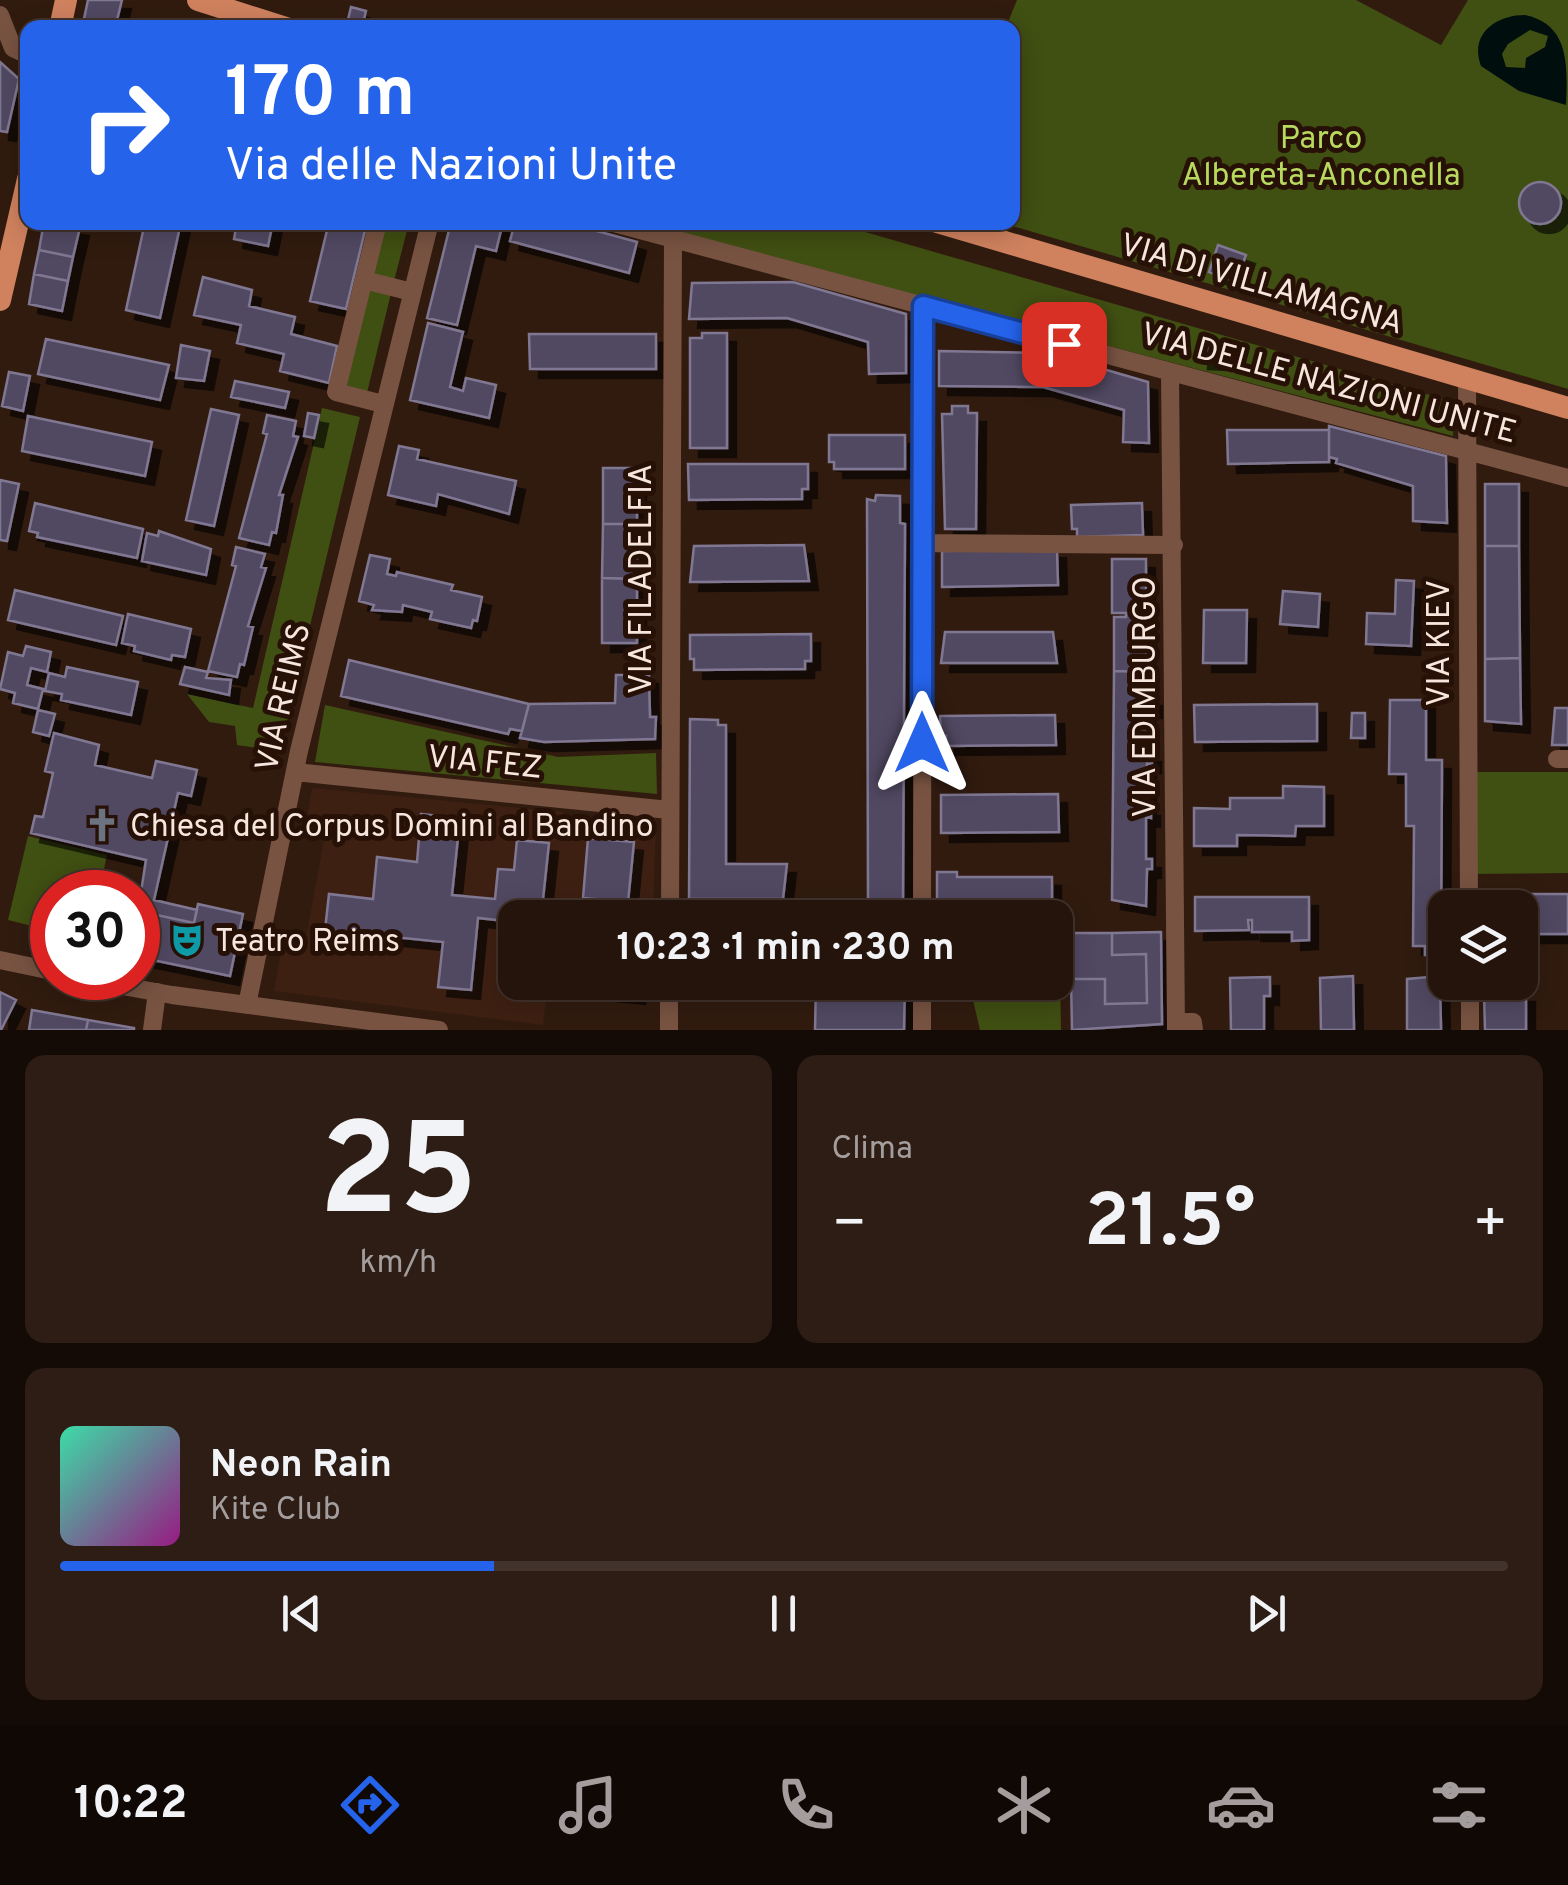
<!DOCTYPE html>
<html lang="it">
<meta charset="utf-8">
<style>
:root{--surface:#25140b;--page:#2d1d14;--text:#f1f3f6;--muted:#a39e9d;--line:#42332c;--accent:#2563eb}
body{margin:0;font-family:Overpass,sans-serif;background:var(--page);color:var(--text);height:100vh;display:flex;flex-direction:column;font-size:38px;white-space:nowrap}
*{box-sizing:border-box;margin:0}
p{font-size:32px;color:var(--muted)}
.icon{flex:none;width:55px;height:55px;fill:none;stroke:currentColor;stroke-width:2;stroke-linecap:round;stroke-linejoin:round}
.map{position:relative;height:1030px;overflow:hidden}
.side{display:flex;flex-direction:column;gap:25px;padding:25px;background:#140b06;flex:1}
.side>*{flex:none}
.top-card{position:absolute;left:20px;top:20px;width:1000px;height:210px;border-radius:20px;box-shadow:0 5px 25px #0003,0 0 0 2px var(--line);background:#2563eb;color:#fff;overflow:hidden}
.controls{position:absolute;left:1428px;top:890px;display:grid;gap:20px}
.controls a{display:grid;place-items:center;width:110px;height:110px;border-radius:20px;background:var(--surface);box-shadow:0 5px 25px #0003,0 0 0 2px var(--line);font-size:50px}
.speed{position:absolute;left:30px;top:870px;display:flex;gap:20px;font-size:50px;font-weight:700;text-align:center}
.speed>*{display:grid;place-content:center;width:130px;height:130px;border-radius:50%;background:var(--surface);box-shadow:0 5px 25px #0003,0 0 0 2px var(--line);line-height:1}
.speed .limit{border:15px solid #d22;background:#fff;color:#111}
.pin{position:absolute;display:grid;place-items:center;width:85px;height:85px;color:#fff;margin:-42px;border-radius:20px;box-shadow:0 5px 15px #0006}
.me{position:absolute;width:110px;margin:-55px;rotate:0deg;stroke-linejoin:round;filter:drop-shadow(0 0 8px #0008)}
.turn{display:flex;align-items:center;gap:35px;height:210px;padding:0 40px;font-size:45px}
.turn .icon{width:130px;height:130px;stroke-width:2.5}
.turn b{display:block;font-size:70px;line-height:85px}
.big{font-size:75px;font-weight:700;line-height:1.1}
.side .card{flex:1;display:flex;flex-direction:column;justify-content:center;gap:15px;min-width:0;padding:0 35px;border-radius:20px;background:var(--page)}
.side .dial{align-items:center;gap:0}
.dial b{font-size:130px;line-height:1}
.song{display:flex;align-items:center;gap:30px}
.cover{width:120px;height:120px;border-radius:15px;background:linear-gradient(135deg,hsl(160 70% 55%),hsl(310 70% 35%))}
.played{height:10px;border-radius:5px;background:linear-gradient(90deg,var(--accent) 30%,var(--line) 30%)}
.keys{display:flex;justify-content:space-around;direction:ltr}
.heat{display:flex;justify-content:space-between;align-items:center;font-size:55px;direction:ltr}
.side .tiles{flex:1;display:grid;gap:25px;grid-template-columns:1fr 1fr}
.card:last-child{grid-column:span 2}
.trip{position:absolute;left:498px;top:900px;width:575px;height:100px;border-radius:20px;background:var(--surface);box-shadow:0 5px 25px #0003,0 0 0 2px var(--line);font-weight:700;line-height:100px;text-align:center}
.dock{display:flex;height:160px;justify-content:space-around;align-items:center;background:#0f0804;color:var(--muted)}
.dock .icon{width:70px;height:70px}
.dock .on{color:var(--accent)}
.dock b{font-size:45px;color:var(--text)}
.map>svg:first-child{display:block}
</style>
<div class="map">
<svg width="1568" height="1030" viewBox="0 0 1568 1030">
<defs>
<filter id="shadow"><feDropShadow dx="9" dy="9" stdDeviation="0" flood-color="#0009"/></filter>
</defs>
<rect width="100%" height="100%" fill="#311b0f"/>
<path fill="#3e2012" d="M312 788 563 812 566 831 636 830 635 818H656L653 917 556 907 554 917 515 918V982L548 983 543 1025 274 991 285 931 307 934 325 834 305 829Z"/>
<path fill="#404f12" d="M1017 0H1356L1441 45 1468 0H1568V389L1002 223 1012 222V28L1006 27Z
M382 223H409L394 281 370 274Z
M638 223H834L1454 402 1453 436Z
M368 288 391 293 367 393 344 387Z
M322 408 360 417 280 751 237 745 235 726 209 722 187 694 253 708Z
M325 705 558 757 656 753 657 794 315 762Z
M1468 772H1568V873L1469 874Z
M28 836 107 855 99 892H52V931L8 920Z
M1055 972 1060 978 1061 1030H980L969 983 1055 982Z"/>
<path fill="#000e0e" fill-rule="evenodd" d="M1525 15C1568 24 1568 62 1566 105L1519 91 1481 66C1469 34 1496 15 1525 15ZM1530 30 1548 36 1545 47 1526 58 1525 68 1506 67 1502 54 1508 44Z"/>
<path fill="#514962" stroke="#807893" stroke-width="2.5" filter="url(#shadow)" d="M88 0H122L115 28H82Z
M351 7 366 11 362 28H346Z
M0 62 19 79 7 132 0 131Z
M1519 203a21 21 0 1 1 42 0a21 21 0 1 1-42 0Z
M44 222 80 227 73 257 39 250Z
M145 222H181L160 318 126 310Z
M237 222H273L268 246 234 239Z
M329 222H367L346 309 310 301Z
M451 222H503L496 251 476 246 457 325 427 318Z
M515 222H564L637 242 629 273 510 241Z
M1218 245 1246 255 1236 282 1209 272Z
M39 250 73 257 68 281 34 274Z
M34 274 68 281 62 311 29 304Z
M203 277 252 290 249 306 295 317 291 334 337 346 329 383 280 371 284 354 237 343 241 325 194 315Z
M793 282 906 314V373L869 374 868 342 787 318 689 319 692 283Z
M428 323 463 332 450 387 463 391 466 378 496 385 489 418 410 400Z
M702 333H727V448H690V338H702Z
M529 334H656V369H530Z
M46 339 169 365 160 400 38 374Z
M1200 343 1218 344 1217 361 1199 360Z
M181 345 210 351 204 381 176 378Z
M939 351 1048 353 1148 382 1149 443 1123 442 1124 410 1043 387 939 386Z
M9 372 30 376 23 411 2 406Z
M235 381 289 392 285 408 231 397Z
M952 406H968V413H977L976 529H945L942 414H952Z
M211 409 239 415 214 526 186 520Z
M308 413 319 415 314 438 304 436Z
M267 415 296 421 293 436 298 437 279 495H283L276 533 272 532 269 545 239 538 267 434 263 433Z
M28 416 152 442 145 476 22 451Z
M1329 426 1446 456 1447 523 1413 521V486L1336 463 1337 459 1329 457Z
M1227 430H1329V462L1228 464Z
M829 435H905V469H834V462H829Z
M399 446 419 450 417 459 516 481 509 514 438 494 436 506 388 495Z
M688 464H808V489H802V499L689 500Z
M603 468H637V524H603Z
M0 480 19 484 7 541 0 540Z
M1485 484H1519V546H1485Z
M876 495 900 496V523L905 524 903 900 868 899 867 499 875 501Z
M35 503 143 529 137 558 37 537 38 533 29 531Z
M1142 503 1143 535 1077 537V529H1072L1071 505Z
M603 524H637V579L602 578Z
M159 531 211 549 206 575 142 561 147 533 158 536Z
M804 545 809 581 690 582 694 546Z
M1485 546H1519L1520 658 1485 659Z
M236 547 265 554 261 567 266 568 248 626 253 627 244 665 240 664 237 677 208 671 236 566 232 565Z
M1057 549 1058 585 942 587V551Z
M370 555 390 559 387 574 396 576 397 572 453 585 451 590 482 597 477 621 473 620 471 628 430 619 432 612 403 605 402 612 372 610 374 605 359 601Z
M1112 559H1146V672L1114 671V617H1126V613H1112Z
M602 578 637 579V643H602Z
M1396 580 1414 581 1411 646 1366 644 1367 613 1395 614Z
M15 590 123 616 116 645 8 620Z
M1283 591 1320 594 1318 627 1280 624Z
M1204 610H1247L1246 663H1203Z
M128 614 191 629 185 657 172 655 171 660 134 651 135 646 122 643Z
M945 632H1053L1057 663H941Z
M811 634V661H805V669L694 670V659H690V635Z
M26 646 51 652 47 672 31 668 27 685 43 689 38 709 13 703 15 693 0 689 8 652 23 656Z
M1520 658 1521 724 1485 721V659Z
M349 660 529 704 522 731 510 729 508 734 341 696Z
M67 667 138 682 131 715 61 700 62 694 45 691 49 673 65 677Z
M185 667 208 672 206 678 231 680 229 695 180 684Z
M1114 671 1146 672 1147 697H1153V709H1146V753H1152V764L1147 763V807H1151V818L1146 817V859H1152V869H1147L1146 906 1112 900Z
M616 675H649L650 717H656L655 739 544 742 520 738 529 704 615 703Z
M1390 700H1426V760H1442L1441 955H1425V946H1413L1414 826H1406V774H1389Z
M1317 704V741L1195 742 1194 705Z
M1555 708H1568V745H1552Z
M38 710 55 714 49 736 33 732Z
M1352 713H1365V738H1351Z
M1055 715 1056 745 946 746V736H941L940 716Z
M690 719 718 720V725H726V864H787L783 899H689Z
M54 733 99 745 95 765 152 778 156 761 197 770 191 796 178 793 154 900 197 910 194 923 138 911 146 860 31 833 35 816 43 817 53 773 45 771Z
M1283 786 1324 787V826H1296L1295 836 1237 835V846H1194V808L1230 809V798H1283Z
M1058 794 1059 832 941 833V795Z
M421 814 460 818 452 895 495 899 498 869 514 870 517 840 549 843 541 918H515V922L478 918 471 990 438 987 443 942 325 930 329 894 373 899 377 857 417 862Z
M588 838 634 842 628 902 583 898Z
M937 872H957V877H1052V910L937 911Z
M1484 894H1568V934H1520V908H1484Z
M1195 897H1309V940L1292 941V932H1252V920H1248L1249 930 1195 931Z
M198 904 243 914 230 976 138 957V911L194 923Z
M818 904 906 906V918H817Z
M1161 932 1162 1024 1072 1030 1071 979H1105V1004L1147 1003 1146 954 1112 955V933Z
M1071 933H1112V955L1146 954 1147 1003 1105 1004V979H1071Z
M1353 976 1354 1030H1321L1320 978Z
M1440 976 1441 1030H1407V979Z
M1270 977V996H1264V1030H1231L1230 978Z
M567 982H637L636 995 567 988Z
M816 982H905L904 1030H815Z
M0 992 16 1000 1 1030H0Z
M1526 993V1030H1485L1484 994Z
M32 1010 88 1020 86 1030H29Z
M88 1020 134 1028V1030H86Z"/>
<g fill="none" stroke-linecap="round" stroke-linejoin="round">
<path stroke="#785342" stroke-width="18" d="M0 15 13 48 28 55
M378 222 336 392 383 404
M610 222 1568 478
M364 280 412 292
M1170 372 1176 1030
M1467 377 1469 908
M922 543 1174 545
M1557 759H1568
M295 772 669 810
M670 918 673 240
M922 918 923 306
M0 960 52 971
M79 978 172 995 439 1030
M922 982V1030
M1470 982V1030
M247 1005 299 751 430 222
M1176 1022H1193L1194 1030
M152 1030 157 992
M669 1030V982"/>
<path stroke="#d0825f" stroke-width="22" d="M198 0 286 28
M60 28 66 0
M937 222 1568 408
M0 300 28 179"/>
</g>
<g fill="none" stroke-linecap="round" stroke-linejoin="round">
<g stroke="#184099" stroke-width="25">
<path id="route" d="M922 743 923 306 1064 344"/>
</g>
<use href="#route" stroke="#2563eb" stroke-width="18"/>
</g>
<defs>
<g id="church-bare" transform="scale(2.7)"><path d="M-1.2-6h2.4v3.5h3.3v2.4h-3.3V6h-2.4V-.1h-3.3v-2.4h3.3Z" fill="#6b7280" stroke="#271106" stroke-width="2.5" paint-order="stroke"/></g>
<g id="theatre-bare" transform="scale(2.7)"><path d="M-5-5.5Q0-4 5-5.5V0Q5 5 0 6Q-5 5-5 0ZM-3.3-2.5H-1v1.5H-3.3ZM1-2.5H3.3v1.5H1ZM-2.8 1Q0 5.5 2.8 1Z" fill="#0f9aa8" stroke="#271106" stroke-width="2.5" paint-order="stroke"/></g>
</defs>
<g fill-rule="evenodd">
<use href="#church-bare" x="102" y="825"/>
<use href="#theatre-bare" x="187" y="940"/>
</g>
<g text-anchor="middle" stroke-width="10" stroke-linejoin="round" paint-order="stroke">
<g font-size="32" fill="#b7da5e" stroke="#271106">
<text x="1321" y="148">Parco<tspan x="1321" dy="37">Albereta-Anconella</tspan></text>
</g>
<g font-size="32" fill="#f6e6de" stroke="#271106">
<text transform="translate(1262 283) rotate(16)" y="11">VIA DI VILLAMAGNA</text>
<text transform="translate(1329 382) rotate(15)" y="11">VIA DELLE NAZIONI UNITE</text>
<text transform="translate(640 579) rotate(-90)" y="11">VIA FILADELFIA</text>
<text transform="translate(1438 643) rotate(-90)" y="11">VIA KIEV</text>
<text transform="translate(282 697) rotate(-77)" y="11">VIA REIMS</text>
<text transform="translate(1144 697) rotate(-90)" y="11">VIA EDIMBURGO</text>
<text transform="translate(485 761) rotate(6)" y="11">VIA FEZ</text>
</g>
<g font-size="32" fill="#f6e6de" stroke="#271106" text-anchor="start">
<text x="130" y="836">Chiesa del Corpus Domini al Bandino</text>
<text x="215" y="951">Teatro Reims</text>
</g>
</g>
</svg>
<div class="controls">
<a><svg class="icon" aria-label="layers" viewBox="0 0 24 24"><path d="M12 4l9 5-9 5-9-5zM3 14l9 5 9-5"/></svg></a>
</div>
<div class="speed"><div class="limit">30</div></div>
<div class="pin" style="left:1064px;top:344px;background:#d93025"><svg class="icon" aria-label="arrive" viewBox="0 0 24 24"><path d="M6 21V4h12l-3 4 3 4H6"/></svg></div>
<svg class="me" style="left:922px;top:743px" viewBox="-20 -20 40 40"><path d="M0-17L14 15 0 8-14 15z" fill="#2563eb" stroke="#fff" stroke-width="4"/></svg>
<div class="trip">10:23 · 1 min · 230 m</div>
<div class="top-card">
<div class="turn"><svg class="icon" aria-label="right" viewBox="0 0 24 24"><path d="M7 20v-9h11M14 6l5 5-5 5"/></svg><div><b>170 m</b>Via delle Nazioni Unite</div></div>
</div>
</div>
<section class="side">
<div class="tiles">
<div class="card dial"><b>25</b><p>km/h</p></div>
<div class="card"><p>Clima</p>
<div class="heat"><a>−</a><b class="big">21.5°</b><a>+</a></div>
</div>
<div class="card">
<div class="song"><i class="cover"></i><div><b>Neon Rain</b><p>Kite Club</p></div></div>
<div class="played"></div>
<div class="keys"><svg class="icon" aria-label="previous" viewBox="0 0 24 24"><path d="M18 5L8 12l10 7zM5 5v14"/></svg><svg class="icon" aria-label="pause" viewBox="0 0 24 24"><path d="M8 5v14M16 5v14"/></svg><svg class="icon" aria-label="next" viewBox="0 0 24 24"><path d="M6 5l10 7-10 7zM19 5v14"/></svg></div>
</div>
</div>
</section>
<nav class="dock">
<b>10:22</b>
<svg class="icon on" aria-label="directions" viewBox="0 0 24 24"><path d="M12 3l9 9-9 9-9-9zM9 14v-3h6M13 9l2 2-2 2"/></svg>
<svg class="icon" aria-label="music" viewBox="0 0 24 24"><path d="M9 18V5l10-2v13"/><circle cx="6" cy="18" r="3"/><circle cx="16" cy="16" r="3"/></svg>
<svg class="icon" aria-label="phone" viewBox="0 0 24 24"><path d="M5 4h4l2 5-3 2q2 4 5 5l2-3 5 2v4C11 20 4 13 5 4z"/></svg>
<svg class="icon" aria-label="climate" viewBox="0 0 24 24"><path d="M12 3v18M4 7l16 10M4 17L20 7"/></svg>
<svg class="icon" aria-label="car" viewBox="0 0 24 24"><path d="M5 17H2v-5l4-1 3-4h7l3 4 3 1v5h-3M9 17h6M6 11h13"/><circle cx="7" cy="17" r="2"/><circle cx="17" cy="17" r="2"/></svg>
<svg class="icon" aria-label="filters" viewBox="0 0 24 24"><path d="M4 7h16M4 17h16"/><circle cx="9" cy="7" r="2"/><circle cx="15" cy="17" r="2"/></svg>
</nav>
